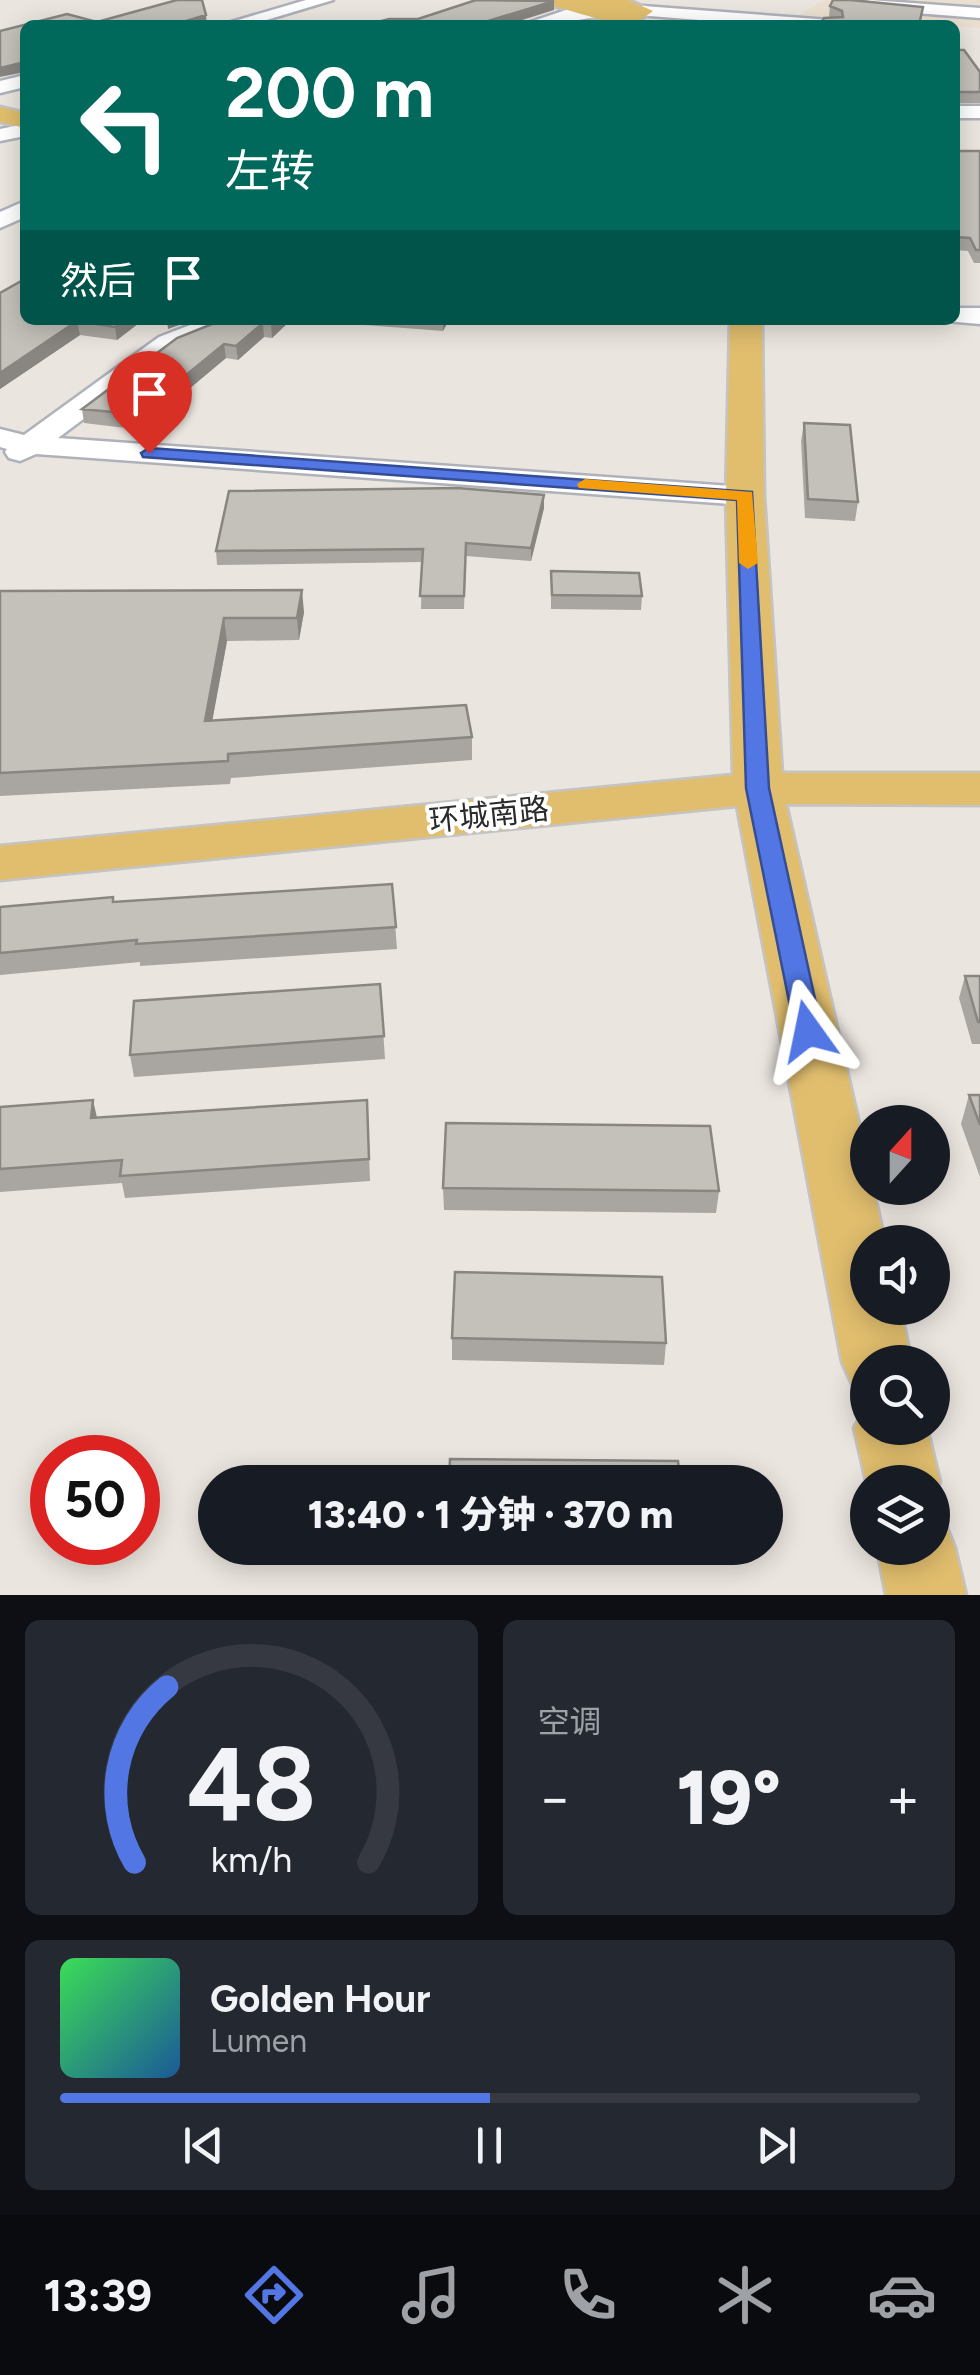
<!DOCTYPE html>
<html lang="zh">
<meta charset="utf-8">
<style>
:root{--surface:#171b24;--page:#242831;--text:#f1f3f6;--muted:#9ea1a6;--line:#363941;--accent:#5277e5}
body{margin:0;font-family:Figtree,"Noto Sans SC",sans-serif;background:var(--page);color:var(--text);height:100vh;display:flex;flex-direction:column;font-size:38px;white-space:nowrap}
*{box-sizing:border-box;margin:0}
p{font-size:32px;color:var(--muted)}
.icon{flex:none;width:55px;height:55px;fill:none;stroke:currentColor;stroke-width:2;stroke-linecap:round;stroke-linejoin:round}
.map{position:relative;height:1595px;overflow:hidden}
.details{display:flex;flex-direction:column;gap:25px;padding:25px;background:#0d0f14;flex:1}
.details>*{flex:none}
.hud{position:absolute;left:20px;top:20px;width:940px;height:305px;border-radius:15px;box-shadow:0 5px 25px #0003;background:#00695c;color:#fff;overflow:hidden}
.needle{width:65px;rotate:21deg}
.tools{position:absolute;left:850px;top:1105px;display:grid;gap:20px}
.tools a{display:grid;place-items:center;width:100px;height:100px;border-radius:50%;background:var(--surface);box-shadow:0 5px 25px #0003;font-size:50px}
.speed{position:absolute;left:30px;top:1435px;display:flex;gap:20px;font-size:50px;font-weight:700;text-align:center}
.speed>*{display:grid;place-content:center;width:130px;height:130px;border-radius:50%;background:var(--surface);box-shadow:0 5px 25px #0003;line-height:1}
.speed .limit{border:15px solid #d22;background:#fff;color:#111}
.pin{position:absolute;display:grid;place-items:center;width:85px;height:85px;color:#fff;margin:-102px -42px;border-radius:50% 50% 50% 0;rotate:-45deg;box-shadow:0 0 10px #0007}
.pin .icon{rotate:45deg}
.me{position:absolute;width:110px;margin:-55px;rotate:348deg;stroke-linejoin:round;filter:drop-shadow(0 0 8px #0008)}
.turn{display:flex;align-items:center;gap:35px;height:210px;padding:0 40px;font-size:45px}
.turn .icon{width:130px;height:130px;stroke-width:2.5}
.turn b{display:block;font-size:70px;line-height:85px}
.then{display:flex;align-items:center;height:95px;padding:0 40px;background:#0003;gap:20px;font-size:38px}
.big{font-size:75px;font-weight:800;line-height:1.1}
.details .card{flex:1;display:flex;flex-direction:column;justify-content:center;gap:15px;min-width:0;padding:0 35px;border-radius:15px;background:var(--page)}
.details .dial{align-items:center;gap:0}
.dial svg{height:260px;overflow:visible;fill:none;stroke:var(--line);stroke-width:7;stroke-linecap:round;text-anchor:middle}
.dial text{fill:var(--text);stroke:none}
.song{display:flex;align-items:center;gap:30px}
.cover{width:120px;height:120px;border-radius:15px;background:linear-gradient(135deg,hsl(130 70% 55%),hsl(210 70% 35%))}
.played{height:10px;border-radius:5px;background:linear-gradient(90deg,var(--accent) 50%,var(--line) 50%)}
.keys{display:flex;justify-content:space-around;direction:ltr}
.heat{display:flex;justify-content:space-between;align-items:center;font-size:55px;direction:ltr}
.details .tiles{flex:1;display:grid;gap:25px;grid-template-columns:1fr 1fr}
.card:last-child{grid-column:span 2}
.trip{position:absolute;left:198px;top:1465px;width:585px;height:100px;border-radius:50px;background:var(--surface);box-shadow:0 5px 25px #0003;font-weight:800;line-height:100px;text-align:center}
.tabs{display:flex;height:160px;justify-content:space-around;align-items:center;background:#090b0e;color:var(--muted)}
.tabs .icon{width:70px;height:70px}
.tabs .current{color:var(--accent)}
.tabs b{font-size:45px;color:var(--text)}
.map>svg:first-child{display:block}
</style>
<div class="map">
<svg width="980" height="1595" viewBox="0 0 980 1595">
<rect width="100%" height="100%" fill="#ebe5df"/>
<path fill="#ebe0d0" d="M823 0H980V28L800 15Z"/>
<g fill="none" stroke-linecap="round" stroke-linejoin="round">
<g stroke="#afb2ba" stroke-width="5">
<path id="minor" d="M306 0H333L250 25H221Z
M870 0 980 8V18L864 9V1Z
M602 6 608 7V15L549 25H521L569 9Z
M643 6 830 20 839 25H762L637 15V7Z
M25 75V87L0 93V81Z
M955 106H980V118H955Z
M25 124V136L0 141V129Z
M25 201V217L0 228V212Z
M955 308H980V324L946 321 955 320Z
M203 320H239L235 325 177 349 58 438 745 487 756 489 761 496 756 503 745 505 36 454 20 461 9 458 5 452 7 449 0 447V429L24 435 159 337Z"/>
</g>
<g stroke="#c4c4c4" stroke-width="5">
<path id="major" d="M544 0H628L653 11 638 22 640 25C610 25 577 12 547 4Z
M0 107 25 113V128L0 122Z
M730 320H762L764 496 782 773H980V805L786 804 868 1163V1188H873L885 1242H868V1308H900L912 1362H868V1390L852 1384 842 1362 737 806 0 880V846L733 775 726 496Z
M868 1403V1428H927L940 1482 932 1498V1482H868V1489L854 1428Z
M932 1517 944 1521 955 1548 966 1595H886L877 1548H932Z"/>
</g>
<use href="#minor" fill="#fff" fill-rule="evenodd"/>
<use href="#major" fill="#e1be6e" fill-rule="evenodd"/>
</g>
<path fill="#a9a5a0" d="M830 6 923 7 832 18 829 16Z
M955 50 980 72V103H955Z
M955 151H980V263H974L968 251 955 250Z
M0 293 25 320H143L117 340 80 335 0 389Z
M222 320H291L272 338 264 337 238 360 226 358 171 404 158 401 134 429 84 423 82 409Z
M300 320H449L443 331Z
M804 423 858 502 855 521 805 518 801 441Z
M544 495V508L531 561 466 556 464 609H421L422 562 217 565 216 551Z
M551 571 642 596 641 610 551 609Z
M0 591 304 612 299 640 227 641 212 721 472 737V760L231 778 230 784 0 796Z
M392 884 397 949 140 966V962L0 975V907L114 902Z
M965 976H980V1044H972L959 998Z
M380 984 385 1059 134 1077 130 1055Z
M969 1095H980V1177L961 1124Z
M367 1100 370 1181 125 1198 122 1183 0 1192V1107L97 1118Z
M443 1188 719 1191 716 1213 444 1210Z
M452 1338 666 1343 664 1365 452 1360Z
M448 1548H684L681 1562 448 1559Z"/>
<path fill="#898682" d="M554 1V10L506 25H475Z
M206 15 207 24 204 25H173Z
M25 62V72L0 77V68Z
M124 320H143L117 340 115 327Z
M167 320H193L168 329Z
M276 320H291L272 338 271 324Z
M443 320H449L443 331Z
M77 321 80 335 0 389V373Z
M263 323 264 337 238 360 236 346Z
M224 344 226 358 171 404 169 389Z
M156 387 158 401 134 429 132 414Z
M544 495V508L531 561V548Z
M302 590 304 612 299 640 297 618Z
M224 618 227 641 208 744 205 721Z
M93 1100 98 1122 91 1118Z"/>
<path fill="#c4c0ba" stroke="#898682" stroke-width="2.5" d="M177 0H202L206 15 173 25H25V62L0 68V31L67 14 97 22Z
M476 0 554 1 475 25H366L389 19H418Z
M833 0H850L923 7 919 25H820L824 18 843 17 842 11 830 6Z
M955 50H964L980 72V92H955Z
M955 151H980V250H976L970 238 955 237Z
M25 279V320H124L115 327 77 321 0 373V293Z
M222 320H276L271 324 263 323 236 346 224 344 169 389 156 387 132 414 82 409 177 338Z
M804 423 850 425 858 502 808 499Z
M457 488 544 495 531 548 466 543 464 596H420L423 549 216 551 229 491Z
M551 571 639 573 642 596 552 595Z
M302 590 297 618H224L205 721 466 705 472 737 228 754V761L0 773V591Z
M392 884 396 927 136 944 137 940 0 953V907L113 897V902Z
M965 976H980V1022H978Z
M380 984 384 1036 130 1055 134 1001Z
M969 1095H980V1125Z
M93 1100 91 1118 367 1100 369 1159 120 1176 122 1160 0 1169V1107Z
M446 1123 710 1126 719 1191 443 1188Z
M455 1272 662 1277 666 1343 452 1338Z
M450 1459 678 1461 680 1482H449Z"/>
<path fill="#5277e5" stroke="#354d95" stroke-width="2.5" d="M149 448 752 492 769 788 822 1031 818 1038H799L795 1031 746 788 737 500 143 457 141 453Z"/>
<path fill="#f59e0b" d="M585 479 752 492 758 563 748 569 739 563 737 500 579 488 577 484Z"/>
<g text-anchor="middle" stroke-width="8" stroke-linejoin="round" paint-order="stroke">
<g font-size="30" fill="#2b2b2b" stroke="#fff">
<text transform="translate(489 815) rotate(-6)" y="10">环城南路</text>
</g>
</g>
</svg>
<div class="tools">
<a><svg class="needle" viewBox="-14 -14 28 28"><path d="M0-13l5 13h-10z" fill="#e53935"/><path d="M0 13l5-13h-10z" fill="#9ea1a6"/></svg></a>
<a><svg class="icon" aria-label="sound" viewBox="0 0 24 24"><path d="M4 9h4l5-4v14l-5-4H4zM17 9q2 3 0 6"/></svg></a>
<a><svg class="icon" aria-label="search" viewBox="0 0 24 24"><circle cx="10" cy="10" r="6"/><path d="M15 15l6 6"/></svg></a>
<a><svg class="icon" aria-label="layers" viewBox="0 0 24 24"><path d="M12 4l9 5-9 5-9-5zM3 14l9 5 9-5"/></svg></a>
</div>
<div class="speed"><div class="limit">50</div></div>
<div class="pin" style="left:149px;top:453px;background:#d93025"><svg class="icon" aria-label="arrive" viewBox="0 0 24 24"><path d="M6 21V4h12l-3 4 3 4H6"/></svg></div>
<svg class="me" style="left:808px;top:1031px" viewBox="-20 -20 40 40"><path d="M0-17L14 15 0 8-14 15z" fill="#5277e5" stroke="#fff" stroke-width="4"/></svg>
<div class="trip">13:40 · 1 分钟 · 370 m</div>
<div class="hud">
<div class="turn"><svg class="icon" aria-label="left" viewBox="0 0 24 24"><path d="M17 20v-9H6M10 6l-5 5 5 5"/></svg><div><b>200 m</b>左转</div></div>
<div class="then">然后<svg class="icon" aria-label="arrive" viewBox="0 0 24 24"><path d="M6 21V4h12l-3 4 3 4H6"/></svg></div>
</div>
</div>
<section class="details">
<div class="tiles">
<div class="card dial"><svg viewBox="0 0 100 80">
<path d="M14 69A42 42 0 1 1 86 69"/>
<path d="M14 69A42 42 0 0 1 24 15" stroke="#5277e5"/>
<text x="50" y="56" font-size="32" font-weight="700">48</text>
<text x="50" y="72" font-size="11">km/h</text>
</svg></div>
<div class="card"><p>空调</p>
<div class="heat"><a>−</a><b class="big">19°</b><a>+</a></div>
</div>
<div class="card">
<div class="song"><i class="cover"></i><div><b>Golden Hour</b><p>Lumen</p></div></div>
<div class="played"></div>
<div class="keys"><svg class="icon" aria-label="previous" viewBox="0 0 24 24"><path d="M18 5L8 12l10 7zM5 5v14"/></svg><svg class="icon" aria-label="pause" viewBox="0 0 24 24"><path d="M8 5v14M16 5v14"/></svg><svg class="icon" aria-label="next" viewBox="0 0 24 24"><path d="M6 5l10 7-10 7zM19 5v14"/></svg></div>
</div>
</div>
</section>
<nav class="tabs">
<b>13:39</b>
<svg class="icon current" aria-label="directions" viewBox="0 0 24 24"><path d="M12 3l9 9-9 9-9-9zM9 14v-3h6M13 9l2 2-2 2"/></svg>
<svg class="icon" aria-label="music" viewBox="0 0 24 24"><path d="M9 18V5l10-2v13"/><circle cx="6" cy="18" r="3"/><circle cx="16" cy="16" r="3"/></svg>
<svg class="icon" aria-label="phone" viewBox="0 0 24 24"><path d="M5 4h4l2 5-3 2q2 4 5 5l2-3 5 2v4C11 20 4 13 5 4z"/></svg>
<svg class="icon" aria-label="climate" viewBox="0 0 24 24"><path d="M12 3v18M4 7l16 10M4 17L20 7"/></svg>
<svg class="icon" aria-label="car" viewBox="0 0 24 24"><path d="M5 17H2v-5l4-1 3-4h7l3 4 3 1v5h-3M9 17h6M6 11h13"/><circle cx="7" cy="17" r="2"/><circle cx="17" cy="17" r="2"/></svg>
</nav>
